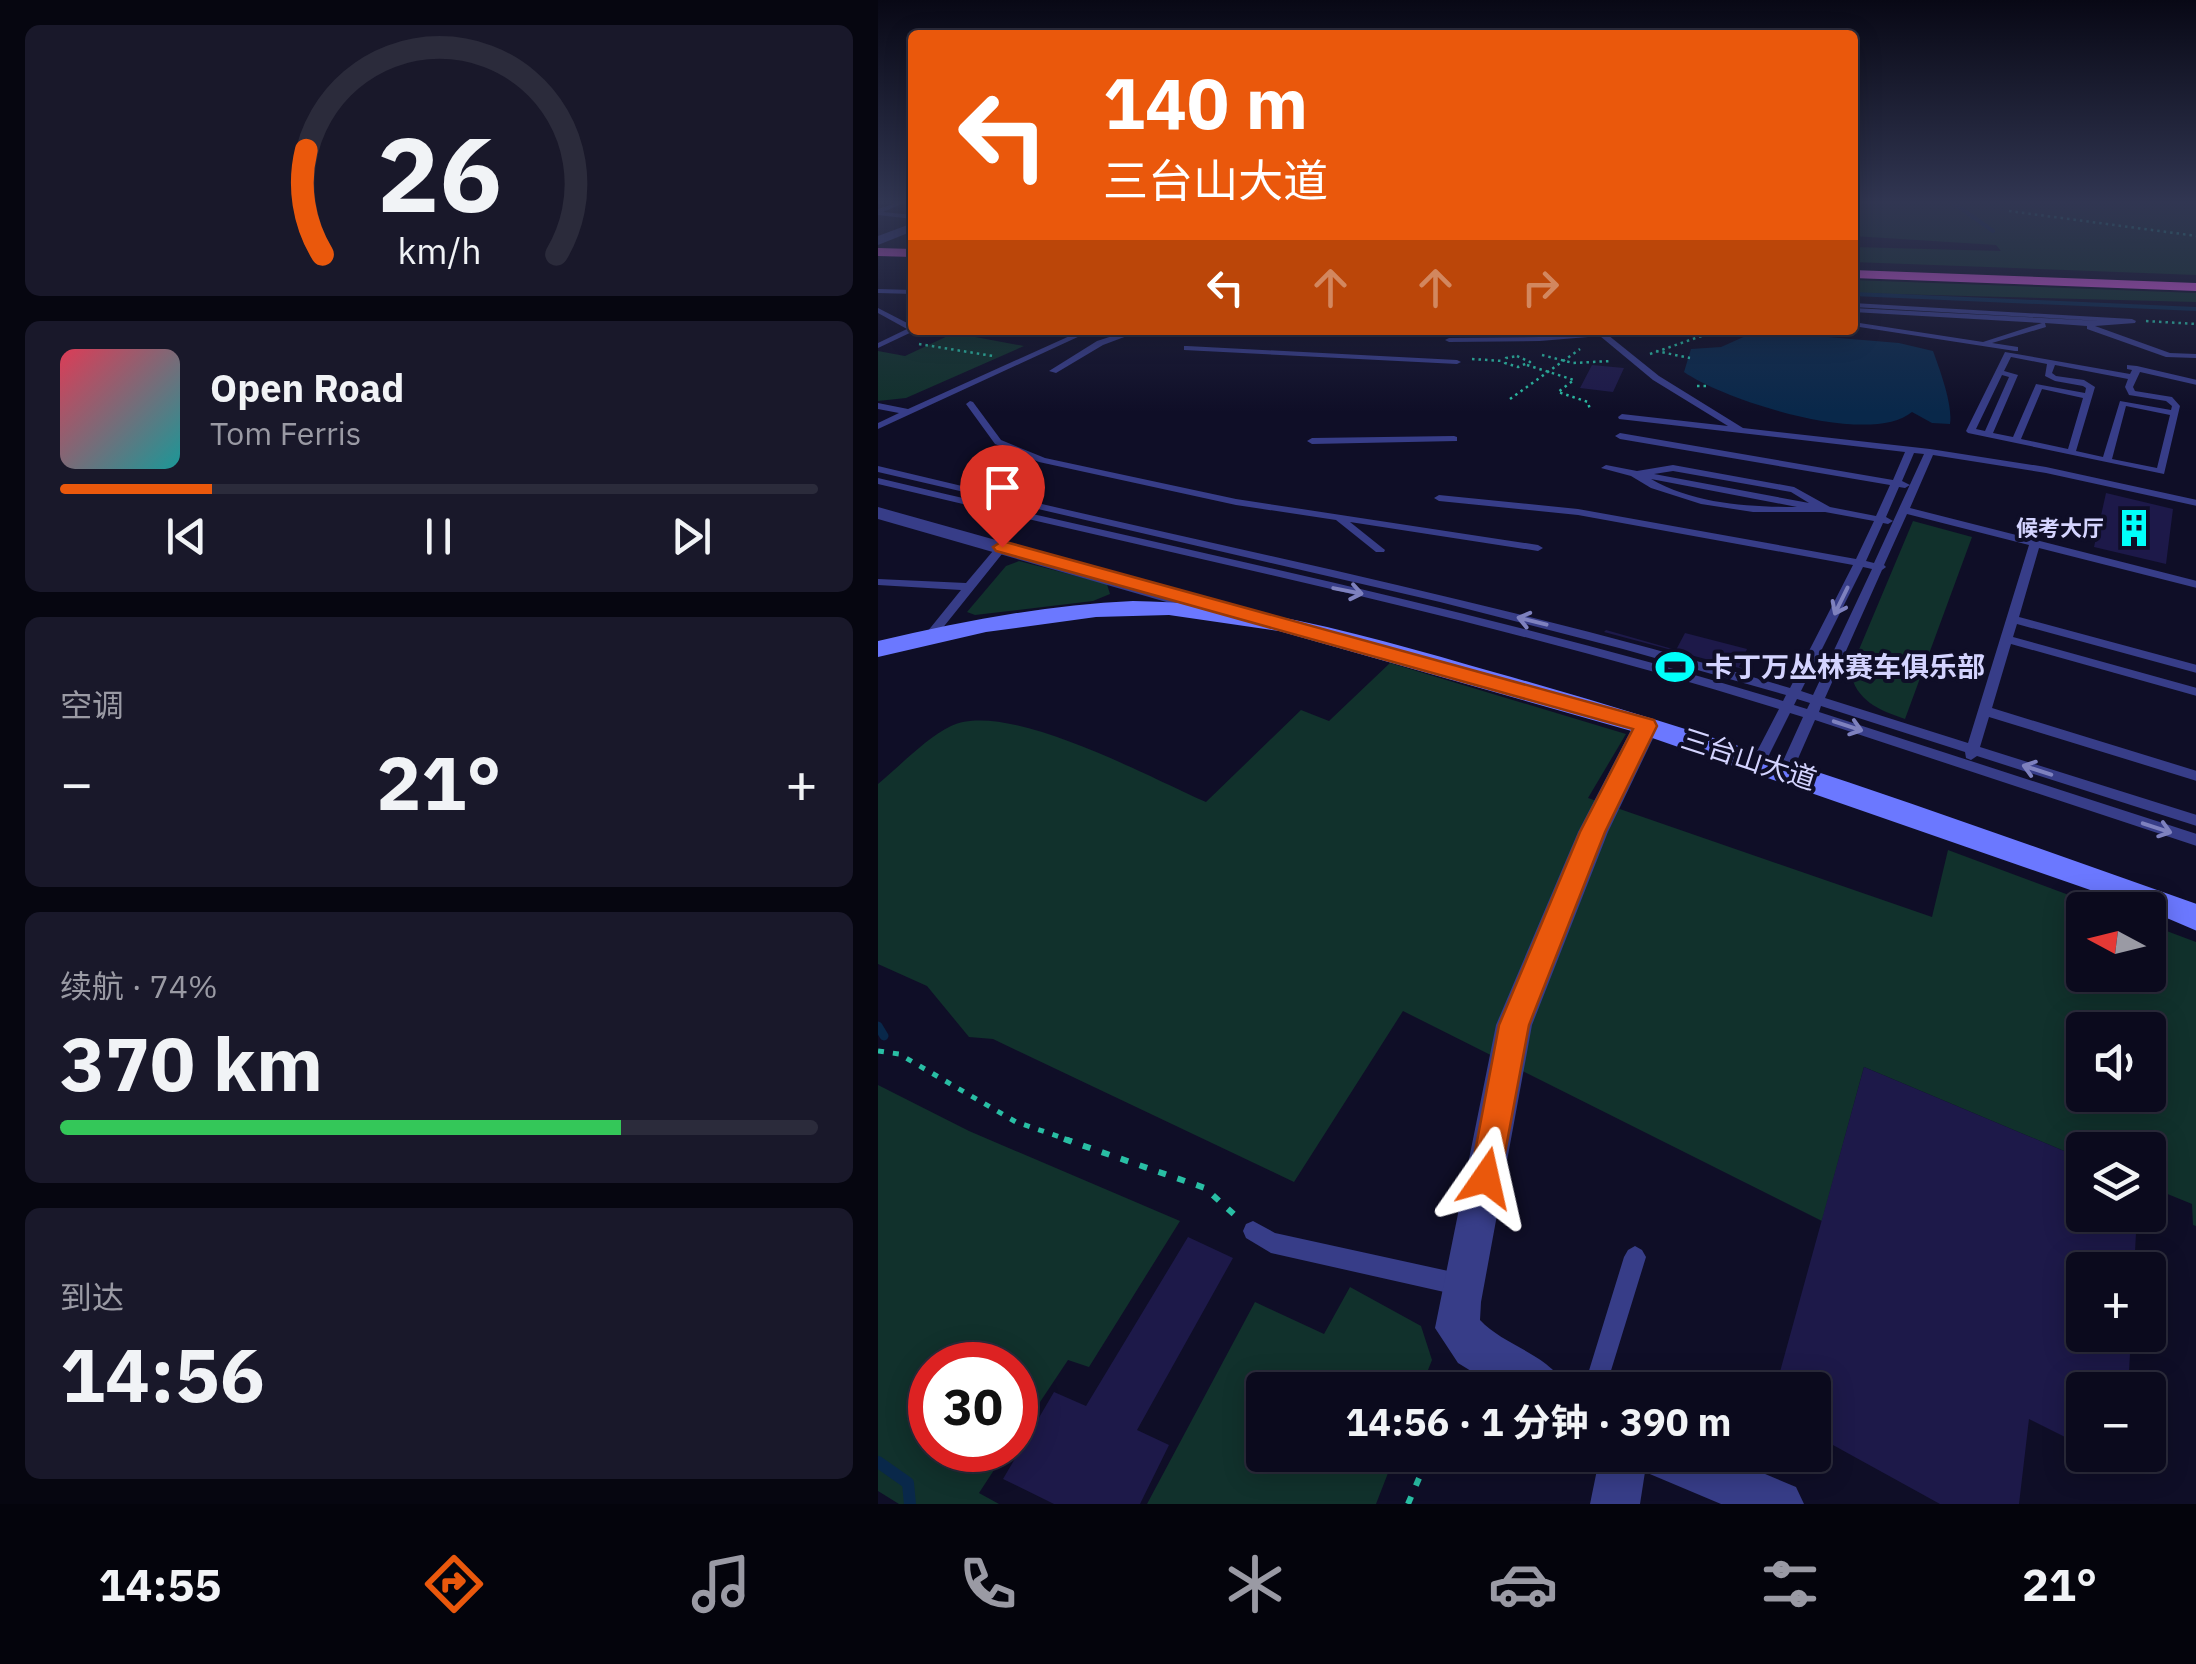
<!DOCTYPE html>
<html lang="zh">
<meta charset="utf-8">
<style>
:root{--surface:#0b0a1d;--page:#19182a;--text:#f1f3f6;--muted:#9a9aa4;--line:#2b2b3b;--accent:#ea580c}
body{margin:0;font-family:"IBM Plex Sans","Noto Sans SC",sans-serif;background:var(--page);color:var(--text);height:100vh;display:flex;flex-direction:column;font-size:38px;white-space:nowrap}
*{box-sizing:border-box;margin:0}
p{font-size:32px;color:var(--muted)}
.icon{flex:none;width:55px;height:55px;fill:none;stroke:currentColor;stroke-width:2;stroke-linecap:round;stroke-linejoin:round}
.map{position:relative;flex:1;overflow:hidden}
.drawer{display:flex;flex-direction:column;gap:25px;padding:25px;background:#060610;width:878px}
.drawer>*{flex:none}
.banner{position:absolute;left:30px;top:30px;width:950px;height:305px;border-radius:10px;box-shadow:0 5px 25px #0003,0 0 0 2px var(--line);background:#ea580c;color:#fff;overflow:hidden}
.needle{width:65px;rotate:277deg}
.tools{position:absolute;left:1188px;top:892px;display:grid;gap:20px}
.tools a{display:grid;place-items:center;width:100px;height:100px;border-radius:10px;background:var(--surface);box-shadow:0 5px 25px #0003,0 0 0 2px var(--line);font-size:50px}
.speed{position:absolute;left:30px;top:1342px;display:flex;gap:20px;font-size:50px;font-weight:700;text-align:center}
.speed>*{display:grid;place-content:center;width:130px;height:130px;border-radius:50%;background:var(--surface);box-shadow:0 5px 25px #0003,0 0 0 2px var(--line);line-height:1}
.speed .limit{border:15px solid #d22;background:#fff;color:#111}
.pin{position:absolute;display:grid;place-items:center;width:85px;height:85px;color:#fff;margin:-102px -42px;border-radius:50% 50% 50% 0;rotate:-45deg;box-shadow:0 0 10px #0007}
.pin .icon{rotate:45deg}
.me{position:absolute;width:110px;margin:-55px;rotate:11deg;stroke-linejoin:round;filter:drop-shadow(0 0 8px #0008)}
.turn{display:flex;align-items:center;gap:35px;height:210px;padding:0 30px;font-size:45px}
.turn .icon{width:130px;height:130px;stroke-width:2.5}
.turn b{display:block;font-size:70px;line-height:85px}
.lanes{display:flex;align-items:center;height:95px;padding:0 30px;background:#0003;justify-content:center;gap:50px;direction:ltr}
.lanes .off{opacity:.35}
.big{font-size:75px;font-weight:700;line-height:1.1}
.drawer .tile{flex:1;display:flex;flex-direction:column;justify-content:center;gap:15px;min-width:0;padding:0 35px;border-radius:15px;background:var(--page)}
.drawer .dial{align-items:center;gap:0}
.dial svg{height:260px;overflow:visible;fill:none;stroke:var(--line);stroke-width:7;stroke-linecap:round;text-anchor:middle}
.dial text{fill:var(--text);stroke:none}
.song{display:flex;align-items:center;gap:30px}
.cover{width:120px;height:120px;border-radius:15px;background:linear-gradient(135deg,hsl(350 70% 55%),hsl(180 70% 35%))}
.played{height:10px;border-radius:5px;background:linear-gradient(90deg,var(--accent) 20%,var(--line) 20%)}
.keys{display:flex;justify-content:space-around;direction:ltr}
.heat{display:flex;justify-content:space-between;align-items:center;font-size:55px;direction:ltr}
.charge{height:15px;border-radius:8px;background:linear-gradient(90deg,#34c759 74%,var(--line) 0)}
.trip{position:absolute;left:368px;top:1372px;width:585px;height:100px;border-radius:10px;background:var(--surface);box-shadow:0 5px 25px #0003,0 0 0 2px var(--line);font-weight:700;line-height:100px;text-align:center}
.menu{display:flex;height:160px;justify-content:space-around;align-items:center;background:#04040c;color:var(--muted)}
.menu .icon{width:70px;height:70px}
.menu .selected{color:var(--accent)}
.menu b{font-size:45px;color:var(--text)}
main{display:flex;flex:1;min-height:0}
.map>svg:first-child{display:block}
</style>
<main>
<section class="drawer">
<div class="tile dial"><svg viewBox="0 0 100 80">
<path d="M14 69A42 42 0 1 1 86 69"/>
<path d="M14 69A42 42 0 0 1 9 37" stroke="#ea580c"/>
<text x="50" y="56" font-size="32" font-weight="700">26</text>
<text x="50" y="72" font-size="11">km/h</text>
</svg></div>
<div class="tile">
<div class="song"><i class="cover"></i><div><b>Open Road</b><p>Tom Ferris</p></div></div>
<div class="played"></div>
<div class="keys"><svg class="icon" aria-label="previous" viewBox="0 0 24 24"><path d="M18 5L8 12l10 7zM5 5v14"/></svg><svg class="icon" aria-label="pause" viewBox="0 0 24 24"><path d="M8 5v14M16 5v14"/></svg><svg class="icon" aria-label="next" viewBox="0 0 24 24"><path d="M6 5l10 7-10 7zM19 5v14"/></svg></div>
</div>
<div class="tile"><p>空调</p>
<div class="heat"><a>−</a><b class="big">21°</b><a>+</a></div>
</div>
<div class="tile"><p>续航 · 74%</p><b class="big">370 km</b><div class="charge"></div></div>
<div class="tile"><p>到达</p><b class="big">14:56</b></div>
</section>
<div class="map">
<svg width="1319" height="1504" viewBox="0 0 1319 1504">
<rect width="100%" height="100%" fill="#0f0e27"/>
<path fill="#11312c" fill-rule="evenodd" d="M975 202H1318V275L975 262V247L1123 251 1118 245 975 236Z
M975 280 1318 293V302L975 293Z
M76 333 146 346 28 398 0 401V351L27 356Z
M1035 521 1094 537 1027 719C1001 710 978 701 972 671Z
M141 561 229 584 232 594 215 601 97 615 89 612 128 566Z
M512 663 748 734 710 798 1054 917 1070 850 1231 910H1205V975H1270V924L1318 942V1226L1315 1225 1314 1204 1270 1186V1150H1205V1159L986 1067 944 1221 525 1011 416 1182 115 1039 91 1037 49 986 0 964V784C23 765 47 739 73 726 129 699 272 778 328 802L423 710 451 721ZM1205 1030H1270V1095H1205Z
M0 1085 91 1131 302 1221 211 1367 190 1360 138 1438V1365H52V1450H129L101 1493 121 1504H21L0 1491Z
M472 1287 543 1326 554 1360 542 1390H385V1455H517L498 1504H269L377 1302 446 1334Z"/>
<path fill="#09284a" d="M902 333 1021 343 1055 351C1062 370 1075 405 1072 424L1054 423 1034 412C992 447 848 401 806 372L813 349 843 347 870 335Z"/>
<g fill="none" stroke-linecap="round" stroke-linejoin="round">
<path stroke="#09284a" stroke-width="4" d="M1074 202 1115 231
M975 294 1319 309"/>
<path stroke="#09284a" stroke-width="9" d="M0 1026 6 1036"/>
<path stroke="#09284a" stroke-width="12" d="M0 1462 30 1483 32 1504"/>
</g>
<path fill="#1d1949" d="M714 365 746 368 735 392 702 388Z
M1228 493 1295 509 1288 564 1216 547Z
M728 630 798 650 807 633 869 649 861 667 880 673 726 632Z
M986 1067 1205 1159V1215H1259L1256 1270H1205V1335H1253L1250 1390H1205V1446L1151 1419 1141 1504H1062L935 1434V1390H897Z
M310 1237 355 1258 259 1430 291 1445 262 1504H176L125 1479 176 1392 208 1406Z"/>
<g fill="none" stroke-linecap="round" stroke-linejoin="round">
<path stroke="#29bea4" stroke-width="2.5" stroke-dasharray="2.5 4" stroke-linecap="butt" d="M1131 211 1319 236
M1268 321 1319 324
M41 344 115 356
M778 351 812 358
M772 354 832 333 878 330
M664 355 695 363 733 361
M639 356 652 362 640 367 627 363 628 358Z
M594 359 625 361
M649 365 696 380 680 392 710 402 712 410
M819 386H832
M632 399 702 349"/>
<path stroke="#29bea4" stroke-width="5" stroke-dasharray="6 9" stroke-linecap="butt" d="M0 1051 21 1054 138 1122 194 1141"/>
<path stroke="#29bea4" stroke-width="6" stroke-dasharray="8 12" stroke-linecap="butt" d="M186 1139 327 1188 360 1218
M578 1390 584 1376
M530 1504 551 1455"/>
<path fill="#373d88" fill-rule="evenodd" d="M21 202H28L5 212 35 215V219L0 215V209Z
M0 289 35 290V294L0 293Z
M975 303 1254 319 1258 321 1257 323 1217 326 1292 353 1319 354V358L1288 357 1209 329V326L1167 323 1168 327 1114 343 1140 347V351H1137L975 326V322L1105 342 1164 323 975 312V308L1223 321 975 307Z
M0 308 35 326V330H38L0 348V343L29 329 0 313Z
M205 330H215L0 429V423L21 413 0 409V403L30 409Z
M253 330H265L225 345 178 373 171 371 219 341Z
M426 330H434V331L430 333Z
M739 330H769L765 332 730 335 781 376 865 428 1052 449 1168 467 1319 500V506L1168 473 1055 455 1032 508 1319 581V588L1161 548 1141 617 1319 665V673L1139 624 1135 637 1319 688V696L1133 644 1114 708 1319 771V781L1111 717 1102 747 1319 815V826L1099 756 1093 760 1088 758 1087 752 943 706 941 712 1319 834V846L937 720 915 770 908 775 901 770 925 717 912 713 886 765 881 766 874 761 901 709C605 617 301 556 0 484V478C302 550 608 610 905 701L908 695 745 649 562 602 0 472V466L105 491 103 473 108 470 113 473 116 493C382 555 650 609 912 688L975 565 700 515 561 501 556 498 561 495 700 509 978 559 996 521 947 512H875L823 504 773 488 753 476 723 468 728 465 759 471 795 465 916 487 952 507 998 516 1012 485 742 439 737 436 742 433 1015 480 1027 452 741 419 740 417 744 414 850 426 775 380 722 336 662 341 571 342 567 340 571 338 662 337ZM1036 453 1046 454 996 563 988 561 1005 523 1010 524 1015 521 1008 517 1021 487 1027 488 1032 485 1024 481ZM795 471 913 492 931 503 776 474ZM773 479 919 507C871 507 816 504 773 479ZM1029 514 1151 545 1090 743 947 698 1004 570 1008 567 1006 565ZM985 567 994 569 935 695 923 691ZM919 699 932 703 929 709 916 705Z
M309 346 579 360 583 362 579 364 306 350V346Z
M1127 352 1252 374 1254 370 1249 369V365L1259 366 1319 380V385L1262 372 1255 387 1257 391 1294 397 1302 406 1286 474 1090 433 1088 431ZM1133 357 1169 364 1167 376 1177 381 1205 386 1208 388 1207 393 1158 384 1135 437 1115 433 1140 375 1126 371ZM1177 365 1250 379 1247 387 1251 395 1288 401 1294 406 1293 410 1242 401 1225 457 1198 451 1217 387 1206 380 1178 376 1174 373ZM1124 375 1131 377 1107 431 1098 429ZM1164 389 1205 398 1190 449 1143 439ZM1248 406 1292 415 1279 468 1234 459Z
M92 401 95 402 123 440 167 458 358 499 660 545 665 548 660 551 472 522 507 550 506 552H498L458 520 358 505 161 462 117 444 88 404Z
M576 436 579 437V441L434 444 429 441 434 438Z
M124 544 128 545V549L55 640H47L45 637 83 590 0 585V579L88 583 120 545Z
M375 1221 397 1233 584 1274 592 1277 595 1285 592 1293 584 1296 393 1253 368 1238 365 1231 368 1224Z
M757 1246 764 1250 768 1257 727 1390H705L746 1257 750 1250Z"/>
<path fill="#373d88" fill-rule="evenodd" d="M35 223V231L0 245V236Z
M768 717 781 726 730 832 654 1025 603 1302 602 1320C627 1347 675 1355 689 1390H624L580 1363 557 1328 618 1025 700 832 755 726Z
M722 1455H842L918 1487 926 1504H843L767 1472 762 1504H712Z"/>
<path fill="#373d88" fill-rule="evenodd" d="M0 507 374 612 378 617 366 624 358 622 0 519Z"/>
<path fill="#6b78ff" fill-rule="evenodd" d="M255 601C379 602 499 639 619 673 856 739 1087 822 1319 904V931L1270 910 757 732 401 631 291 615 218 617 108 632 0 657V641C84 621 168 605 255 601Z"/>
<path fill="#d755db" fill-rule="evenodd" d="M0 248 35 249V257L0 256Z
M975 270 1319 283V291L975 278Z"/>
</g>
<defs><path id="oneway-shaft" d="M-6 0H5M1.5-3L5.5 0L1.5 3" fill="none" stroke-width="1.6" stroke-linecap="round" stroke-linejoin="round" transform="scale(2.5)"/></defs>
<g stroke="#7e81be">
<use href="#oneway-shaft" transform="translate(470 591) rotate(11)"/>
<use href="#oneway-shaft" transform="translate(963 601) rotate(116)"/>
<use href="#oneway-shaft" transform="translate(654 621) rotate(-166)"/>
<use href="#oneway-shaft" transform="translate(970 726) rotate(18)"/>
<use href="#oneway-shaft" transform="translate(1159 770) rotate(-162)"/>
<use href="#oneway-shaft" transform="translate(1279 828) rotate(18)"/>
</g>
<linearGradient id="sky" x2="0" y2="1"><stop stop-color="#080815"/><stop offset="0.49" stop-color="#313652"/><stop offset="1" stop-color="#313652" stop-opacity="0"/></linearGradient>
<rect width="1319" height="412" fill="url(#sky)"/>
<path fill="#ea580c" stroke="#983908" stroke-width="2.5" d="M124 541 776 720 779 726 727 832 651 1025 620 1190 608 1195 597 1190 592 1178 621 1025 702 832 755 729 118 551 115 547Z"/>
<defs>
<g id="building-bare" transform="scale(3)"><path d="M-4-6H4V6H1V3H-1V6H-4ZM-2.5-4.3h1.7v1.8h-1.7ZM.8-4.3h1.7v1.8H.8ZM-2.5-1h1.7V.8h-1.7ZM.8-1h1.7V.8H.8Z" fill="#00fffb" stroke="#0f0e27" stroke-width="2.5" paint-order="stroke"/></g>
<g id="stadium-bare" transform="scale(3)"><path d="M0-5a6.5 5 0 1 0 0 10a6.5 5 0 1 0 0-10ZM-3.5-1.8h7v3.6h-7Z" fill="#00fffb" stroke="#0f0e27" stroke-width="2.5" paint-order="stroke"/></g>
</defs>
<g fill-rule="evenodd">
<use href="#building-bare" x="1256" y="528"/>
<use href="#stadium-bare" x="797" y="667"/>
</g>
<g text-anchor="middle" stroke-width="8" stroke-linejoin="round" paint-order="stroke">
<g font-size="22" font-weight="bold" fill="#d4d4ff" stroke="#0f0e27" text-anchor="end">
<text x="1226" y="536">候考大厅</text>
</g>
<g font-size="28" font-weight="bold" fill="#d4d4ff" stroke="#0f0e27" text-anchor="start">
<text x="827" y="677">卡丁万丛林赛车俱乐部</text>
</g>
<g font-size="28" fill="#d4d4ff" stroke="#0f0e27">
<text transform="translate(871 759) rotate(18)" y="10">三台山大道</text>
</g>
</g>
</svg>
<div class="tools">
<a><svg class="needle" viewBox="-14 -14 28 28"><path d="M0-13l5 13h-10z" fill="#e53935"/><path d="M0 13l5-13h-10z" fill="#9a9aa4"/></svg></a>
<a><svg class="icon" aria-label="sound" viewBox="0 0 24 24"><path d="M4 9h4l5-4v14l-5-4H4zM17 9q2 3 0 6"/></svg></a>
<a><svg class="icon" aria-label="layers" viewBox="0 0 24 24"><path d="M12 4l9 5-9 5-9-5zM3 14l9 5 9-5"/></svg></a>
<a>+</a>
<a>−</a>
</div>
<div class="speed"><div class="limit">30</div></div>
<div class="pin" style="left:124px;top:547px;background:#d93025"><svg class="icon" aria-label="arrive" viewBox="0 0 24 24"><path d="M6 21V4h12l-3 4 3 4H6"/></svg></div>
<svg class="me" style="left:608px;top:1178px" viewBox="-20 -20 40 40"><path d="M0-17L14 15 0 8-14 15z" fill="#ea580c" stroke="#fff" stroke-width="4"/></svg>
<div class="trip">14:56 · 1 分钟 · 390 m</div>
<div class="banner">
<div class="turn"><svg class="icon" aria-label="left" viewBox="0 0 24 24"><path d="M17 20v-9H6M10 6l-5 5 5 5"/></svg><div><b>140 m</b>三台山大道</div></div>
<div class="lanes"><svg class="icon" aria-label="left" viewBox="0 0 24 24"><path d="M17 20v-9H6M10 6l-5 5 5 5"/></svg><svg class="icon off" aria-label="ahead" viewBox="0 0 24 24"><path d="M12 20V5M6 11l6-6 6 6"/></svg><svg class="icon off" aria-label="ahead" viewBox="0 0 24 24"><path d="M12 20V5M6 11l6-6 6 6"/></svg><svg class="icon off" aria-label="right" viewBox="0 0 24 24"><path d="M7 20v-9h11M14 6l5 5-5 5"/></svg></div>
</div>
</div>
</main>
<nav class="menu">
<b>14:55</b>
<svg class="icon selected" aria-label="directions" viewBox="0 0 24 24"><path d="M12 3l9 9-9 9-9-9zM9 14v-3h6M13 9l2 2-2 2"/></svg>
<svg class="icon" aria-label="music" viewBox="0 0 24 24"><path d="M9 18V5l10-2v13"/><circle cx="6" cy="18" r="3"/><circle cx="16" cy="16" r="3"/></svg>
<svg class="icon" aria-label="phone" viewBox="0 0 24 24"><path d="M5 4h4l2 5-3 2q2 4 5 5l2-3 5 2v4C11 20 4 13 5 4z"/></svg>
<svg class="icon" aria-label="climate" viewBox="0 0 24 24"><path d="M12 3v18M4 7l16 10M4 17L20 7"/></svg>
<svg class="icon" aria-label="car" viewBox="0 0 24 24"><path d="M5 17H2v-5l4-1 3-4h7l3 4 3 1v5h-3M9 17h6M6 11h13"/><circle cx="7" cy="17" r="2"/><circle cx="17" cy="17" r="2"/></svg>
<svg class="icon" aria-label="filters" viewBox="0 0 24 24"><path d="M4 7h16M4 17h16"/><circle cx="9" cy="7" r="2"/><circle cx="15" cy="17" r="2"/></svg>
<b>21°</b>
</nav>
